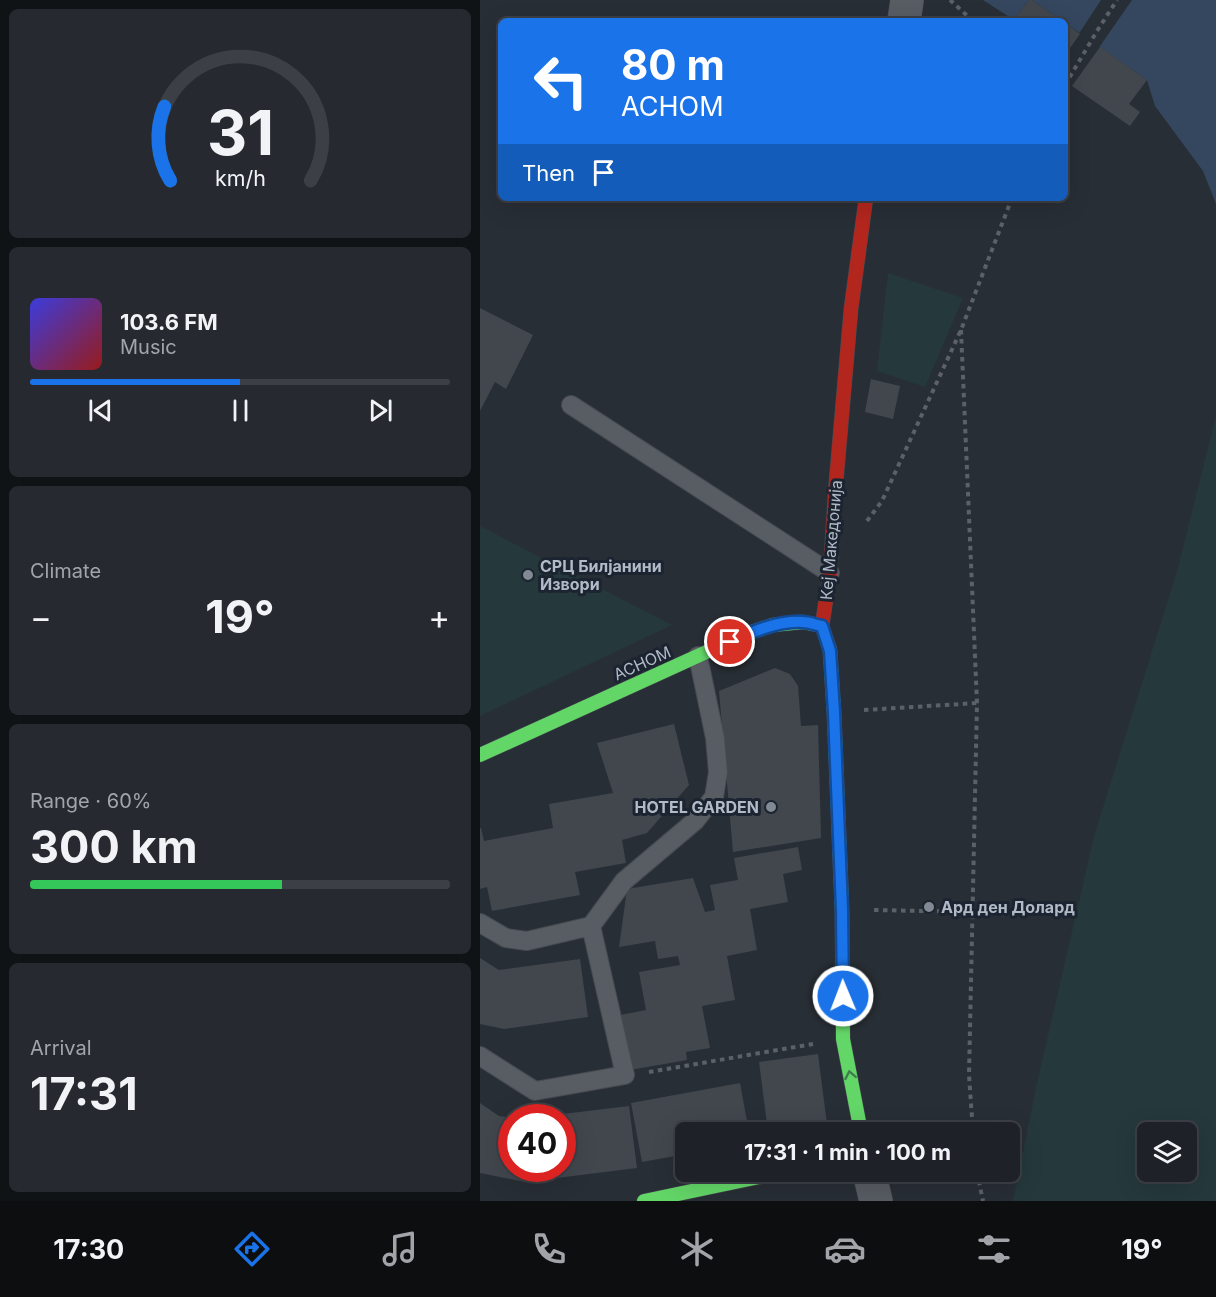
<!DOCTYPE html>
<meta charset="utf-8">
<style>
:root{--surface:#1e2228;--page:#262a30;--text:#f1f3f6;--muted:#a1a4a8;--line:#3c3f45;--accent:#1a73e8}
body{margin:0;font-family:Inter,sans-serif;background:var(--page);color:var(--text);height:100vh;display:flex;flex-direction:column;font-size:22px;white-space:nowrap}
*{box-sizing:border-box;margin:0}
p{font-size:20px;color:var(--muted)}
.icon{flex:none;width:33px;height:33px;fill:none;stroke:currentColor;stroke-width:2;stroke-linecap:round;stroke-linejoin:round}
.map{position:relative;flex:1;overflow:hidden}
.drawer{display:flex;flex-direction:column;gap:9px;padding:9px;background:#101316;width:480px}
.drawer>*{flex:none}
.top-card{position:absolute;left:18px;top:18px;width:570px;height:183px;border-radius:9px;box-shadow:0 6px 24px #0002,0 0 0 2px var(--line);background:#1a73e8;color:#fff;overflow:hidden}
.fabs{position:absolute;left:657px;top:1122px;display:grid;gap:12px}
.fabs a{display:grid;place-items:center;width:60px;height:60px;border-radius:9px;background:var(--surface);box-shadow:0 6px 24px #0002,0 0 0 2px var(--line);font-size:30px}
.speed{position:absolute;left:18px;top:1104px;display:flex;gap:12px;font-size:30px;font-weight:700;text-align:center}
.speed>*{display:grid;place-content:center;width:78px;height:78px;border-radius:50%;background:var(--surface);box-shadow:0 6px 24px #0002,0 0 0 2px var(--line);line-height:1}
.speed .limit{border:9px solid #d22;background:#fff;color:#111}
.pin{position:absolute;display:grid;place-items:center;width:51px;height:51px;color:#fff;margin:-26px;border:3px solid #fff;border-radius:50%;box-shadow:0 2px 6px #0007}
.me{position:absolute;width:66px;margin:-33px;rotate:359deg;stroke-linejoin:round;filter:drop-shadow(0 0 4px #0008)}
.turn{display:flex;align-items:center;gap:21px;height:126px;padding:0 24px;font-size:27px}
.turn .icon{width:78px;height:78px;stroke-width:2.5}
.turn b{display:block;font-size:42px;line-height:51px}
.then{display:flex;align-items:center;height:57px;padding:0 24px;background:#0003;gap:12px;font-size:22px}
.big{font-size:45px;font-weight:700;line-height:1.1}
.drawer .tile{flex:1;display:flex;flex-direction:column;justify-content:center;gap:9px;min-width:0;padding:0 21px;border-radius:9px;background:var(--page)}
.drawer .dial{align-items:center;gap:0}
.dial svg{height:156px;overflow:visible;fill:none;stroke:var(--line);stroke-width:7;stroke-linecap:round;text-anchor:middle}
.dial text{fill:var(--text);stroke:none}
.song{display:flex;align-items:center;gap:18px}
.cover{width:72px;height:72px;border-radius:9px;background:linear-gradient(135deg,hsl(240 70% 55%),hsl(0 70% 35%))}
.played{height:6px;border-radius:3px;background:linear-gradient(90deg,var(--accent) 50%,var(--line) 50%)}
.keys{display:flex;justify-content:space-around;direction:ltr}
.heat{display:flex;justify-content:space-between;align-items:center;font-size:33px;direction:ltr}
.charge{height:9px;border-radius:4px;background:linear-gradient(90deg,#34c759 60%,var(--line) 0)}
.trip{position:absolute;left:195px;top:1122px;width:345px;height:60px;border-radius:9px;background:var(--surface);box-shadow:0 6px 24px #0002,0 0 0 2px var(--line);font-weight:700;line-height:60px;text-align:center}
.dock{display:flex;height:96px;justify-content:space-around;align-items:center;background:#0c0e10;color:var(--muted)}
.dock .icon{width:42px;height:42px}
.dock .on{color:var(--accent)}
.dock b{font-size:27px;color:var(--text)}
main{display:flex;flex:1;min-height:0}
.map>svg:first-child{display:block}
</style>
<main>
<section class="drawer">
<div class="tile dial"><svg viewBox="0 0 100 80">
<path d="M14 69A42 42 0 1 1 86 69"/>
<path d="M14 69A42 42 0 0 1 11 31" stroke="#1a73e8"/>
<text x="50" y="56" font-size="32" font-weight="700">31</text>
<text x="50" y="72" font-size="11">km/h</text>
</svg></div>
<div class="tile">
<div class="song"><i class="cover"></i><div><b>103.6 FM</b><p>Music</p></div></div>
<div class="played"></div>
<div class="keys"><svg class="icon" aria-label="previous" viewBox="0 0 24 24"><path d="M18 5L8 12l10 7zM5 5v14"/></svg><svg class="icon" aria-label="pause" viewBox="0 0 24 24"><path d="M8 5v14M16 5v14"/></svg><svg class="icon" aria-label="next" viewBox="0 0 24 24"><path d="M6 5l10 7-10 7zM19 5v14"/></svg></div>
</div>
<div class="tile"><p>Climate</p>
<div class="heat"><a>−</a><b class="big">19°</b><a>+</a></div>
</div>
<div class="tile"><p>Range · 60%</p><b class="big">300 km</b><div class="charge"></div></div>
<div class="tile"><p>Arrival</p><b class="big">17:31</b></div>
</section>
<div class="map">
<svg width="736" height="1201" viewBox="0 0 736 1201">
<rect width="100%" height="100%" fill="#282e35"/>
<path fill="#25383b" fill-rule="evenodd" d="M408 273 483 298 445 387 397 371Z
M736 416V1201H533L557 1083 614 836 698 568ZM668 1132H706V1172H668Z
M0 526 192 625 0 716Z"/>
<path fill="#34475f" d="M503 0H549L534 20Z
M552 0H736V204L723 171 675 106 667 80 585 23V21H582Z"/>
<path fill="#282e35" d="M621 0H652L618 49 598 35Z"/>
<path fill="#42474e" d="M549 0H552L582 21H533Z
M585 23 600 34 585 55Z
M620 47 667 80 649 104 660 112 650 126 592 86Z
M0 308 53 335 26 389 15 382 0 411Z
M391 379 420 386 413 419 385 412Z
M295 668 310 674 318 686 321 726 338 725 341 838 253 852 239 691Z
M194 724 209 785 167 833 142 840 146 863 95 872 100 895 12 911 7 887 0 889V828H1L4 841 73 828 69 804 133 793 117 743Z
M318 847 322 870 303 874 308 902 270 909 277 950 247 956 255 1000 222 1006 230 1048 206 1052 207 1060 150 1070 140 1015 166 1010 159 972 200 965 198 956 178 959 175 941 139 947 147 889 213 878 225 912 235 910 230 885 258 880 254 858Z
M0 958 19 970 100 959 108 1017 24 1029 0 1024Z
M338 1054 348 1132H288L279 1062Z
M260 1083 269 1132H206V1154L162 1162 151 1103Z
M0 1103 19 1116 32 1118V1168H82V1118H66V1116L149 1106 157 1168 45 1182 0 1173Z"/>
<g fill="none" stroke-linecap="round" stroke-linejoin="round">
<g stroke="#464a50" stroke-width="20">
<path id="lane" d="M91 405 350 573
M0 923 26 938 47 941 111 926 145 1075 55 1091 0 1056
M111 926 144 881 215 821 234 797 238 772 235 738 218 656"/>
</g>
<g stroke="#464a50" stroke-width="34">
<path id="street" d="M424 21 427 0
M389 1172 396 1201"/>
</g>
<g stroke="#464a50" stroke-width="15">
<path id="fast" d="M349 647 350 651 354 712 362 910 363 1039 381 1132
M0 755 266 634 293 625 323 622 342 626
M164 1201 303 1172"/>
</g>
<g stroke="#464a50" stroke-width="15">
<path id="jam" d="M349 647 342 626 350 573 356 483 371 309 386 198"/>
</g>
<path stroke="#5b6167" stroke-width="4" stroke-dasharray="4.5 4.5" stroke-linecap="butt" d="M470 0 493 21
M585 85 617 31 637 0
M481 330 497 703 489 1075 493 1132
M387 521 402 501 481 330 532 198
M384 710 497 703
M394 910 493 912 537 915
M169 1072 333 1044
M497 1172 503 1201"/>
<use href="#lane" stroke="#585c63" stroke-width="18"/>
<use href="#street" stroke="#585c63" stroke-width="33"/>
<use href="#fast" stroke="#63d668" stroke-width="14"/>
<use href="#jam" stroke="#b3261e" stroke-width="14"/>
</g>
<defs><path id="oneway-chevron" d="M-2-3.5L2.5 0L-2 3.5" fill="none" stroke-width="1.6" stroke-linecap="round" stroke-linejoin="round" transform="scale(1.5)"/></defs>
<use stroke="#3f7d4c" href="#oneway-chevron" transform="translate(370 1075) rotate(-101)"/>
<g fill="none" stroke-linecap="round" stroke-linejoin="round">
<g stroke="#114b97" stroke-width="15">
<path id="route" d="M250 642C271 632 299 620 323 622 329 622 336 625 342 626L350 651 354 712 362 910 363 996"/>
</g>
<use href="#route" stroke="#1a73e8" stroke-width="10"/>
</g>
<g fill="#818994" stroke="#1b2430" stroke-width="2">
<circle cx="48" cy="575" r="6"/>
<circle cx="291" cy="807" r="6"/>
<circle cx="449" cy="907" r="6"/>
</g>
<g text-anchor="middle" stroke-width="6" stroke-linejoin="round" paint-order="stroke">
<g font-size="16" fill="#b1bac7" stroke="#1b2430">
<text transform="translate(351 540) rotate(-85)" y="6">Кеј Македонија</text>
<text transform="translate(162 663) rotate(-24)" y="6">АСНОМ</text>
</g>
<g font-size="16" font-weight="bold" fill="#b1bac7" stroke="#1b2430" text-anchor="start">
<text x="60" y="572">СРЦ Билјанини<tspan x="60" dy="18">Извори</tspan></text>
<text x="279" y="813" text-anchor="end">HOTEL GARDEN</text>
<text x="461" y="913">Ард ден Долард</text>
</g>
</g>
</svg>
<div class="fabs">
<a><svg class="icon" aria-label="layers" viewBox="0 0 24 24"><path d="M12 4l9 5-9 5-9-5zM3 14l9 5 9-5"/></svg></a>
</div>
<div class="speed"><div class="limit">40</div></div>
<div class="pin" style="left:250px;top:642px;background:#d93025"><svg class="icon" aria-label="arrive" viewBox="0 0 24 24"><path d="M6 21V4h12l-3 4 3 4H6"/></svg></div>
<svg class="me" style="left:363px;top:996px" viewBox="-20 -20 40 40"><circle r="17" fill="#1a73e8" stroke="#fff" stroke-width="3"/><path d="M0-11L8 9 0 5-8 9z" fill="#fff"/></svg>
<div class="trip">17:31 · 1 min · 100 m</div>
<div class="top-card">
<div class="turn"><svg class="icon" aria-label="left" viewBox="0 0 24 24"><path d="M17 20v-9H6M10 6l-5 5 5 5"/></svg><div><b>80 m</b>АСНОМ</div></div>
<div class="then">Then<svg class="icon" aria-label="arrive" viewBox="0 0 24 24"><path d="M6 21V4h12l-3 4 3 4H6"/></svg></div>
</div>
</div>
</main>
<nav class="dock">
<b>17:30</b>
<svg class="icon on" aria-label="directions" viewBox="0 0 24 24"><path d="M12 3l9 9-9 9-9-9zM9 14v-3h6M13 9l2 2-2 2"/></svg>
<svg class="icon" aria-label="music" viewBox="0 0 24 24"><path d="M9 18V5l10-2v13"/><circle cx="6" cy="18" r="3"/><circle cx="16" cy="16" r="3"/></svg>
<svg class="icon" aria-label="phone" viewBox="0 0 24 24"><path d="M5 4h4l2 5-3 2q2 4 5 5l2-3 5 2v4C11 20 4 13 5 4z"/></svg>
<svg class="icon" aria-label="climate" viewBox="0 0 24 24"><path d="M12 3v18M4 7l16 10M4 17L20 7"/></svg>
<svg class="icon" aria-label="car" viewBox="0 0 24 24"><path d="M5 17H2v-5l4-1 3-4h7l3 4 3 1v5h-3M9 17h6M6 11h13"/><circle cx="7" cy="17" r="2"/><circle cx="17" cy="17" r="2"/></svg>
<svg class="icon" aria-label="filters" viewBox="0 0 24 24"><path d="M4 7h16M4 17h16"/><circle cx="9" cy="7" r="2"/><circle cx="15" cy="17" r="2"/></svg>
<b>19°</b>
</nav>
